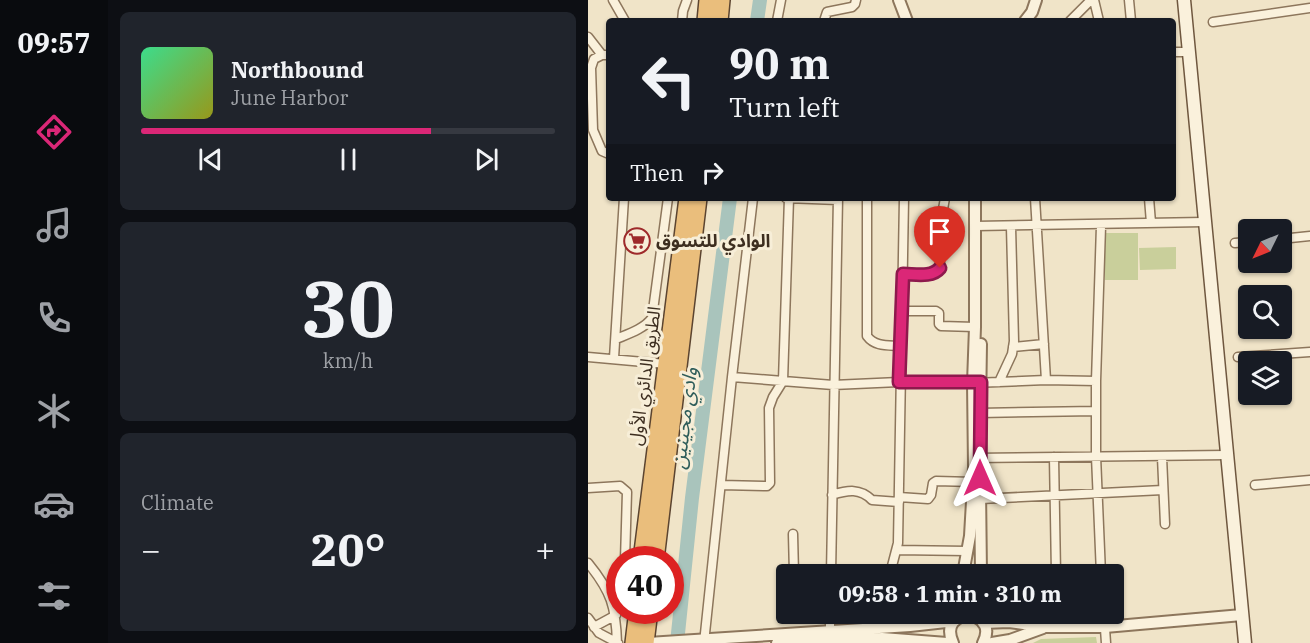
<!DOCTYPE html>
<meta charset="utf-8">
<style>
:root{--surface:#171b24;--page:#20242c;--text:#f1f3f6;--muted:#9ea1a6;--line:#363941;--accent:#db2777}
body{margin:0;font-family:"IBM Plex Serif","Noto Sans Arabic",serif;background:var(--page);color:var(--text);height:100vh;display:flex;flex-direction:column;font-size:22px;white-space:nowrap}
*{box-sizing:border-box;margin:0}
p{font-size:20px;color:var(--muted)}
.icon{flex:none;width:33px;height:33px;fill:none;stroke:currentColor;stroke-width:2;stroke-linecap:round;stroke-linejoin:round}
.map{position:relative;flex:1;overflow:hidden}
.drawer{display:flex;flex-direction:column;gap:12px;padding:12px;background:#0d0f14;width:480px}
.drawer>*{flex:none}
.hud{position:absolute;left:18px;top:18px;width:570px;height:183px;border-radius:6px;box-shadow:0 2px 4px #0004;background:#171b24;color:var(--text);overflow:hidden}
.needle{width:39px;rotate:227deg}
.controls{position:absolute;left:650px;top:219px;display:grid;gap:12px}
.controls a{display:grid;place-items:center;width:54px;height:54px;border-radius:6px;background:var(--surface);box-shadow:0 2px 4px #0004;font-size:30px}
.speed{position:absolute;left:18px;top:546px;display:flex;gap:12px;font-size:30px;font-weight:700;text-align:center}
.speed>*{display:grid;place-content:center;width:78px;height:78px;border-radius:50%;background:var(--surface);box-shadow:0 2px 4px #0004;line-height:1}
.speed .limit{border:9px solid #d22;background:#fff;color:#111}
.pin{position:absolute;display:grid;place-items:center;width:51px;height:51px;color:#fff;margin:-62px -26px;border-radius:50% 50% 50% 0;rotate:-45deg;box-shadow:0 0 6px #0007}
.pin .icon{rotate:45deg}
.me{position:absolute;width:66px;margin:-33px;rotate:0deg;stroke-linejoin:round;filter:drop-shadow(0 0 4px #0008)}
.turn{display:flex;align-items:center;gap:21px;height:126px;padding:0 24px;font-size:27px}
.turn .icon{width:78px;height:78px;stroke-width:2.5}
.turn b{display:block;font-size:42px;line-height:51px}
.then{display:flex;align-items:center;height:57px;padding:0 24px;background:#0003;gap:12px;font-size:22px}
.big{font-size:45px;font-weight:800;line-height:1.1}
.drawer .card{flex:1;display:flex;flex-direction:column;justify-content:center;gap:9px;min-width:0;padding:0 21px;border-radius:9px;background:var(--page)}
.drawer .dial{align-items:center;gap:0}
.dial b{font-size:78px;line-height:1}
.song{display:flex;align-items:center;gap:18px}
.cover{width:72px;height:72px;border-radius:9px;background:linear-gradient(135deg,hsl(150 70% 55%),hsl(60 70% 35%))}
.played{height:6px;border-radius:3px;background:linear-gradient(90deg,var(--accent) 70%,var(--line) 70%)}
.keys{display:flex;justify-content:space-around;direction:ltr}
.heat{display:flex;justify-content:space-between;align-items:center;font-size:33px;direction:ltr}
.trip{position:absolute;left:188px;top:564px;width:348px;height:60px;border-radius:6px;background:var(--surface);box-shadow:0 2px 4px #0004;font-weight:800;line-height:60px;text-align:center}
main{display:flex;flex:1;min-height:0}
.tabs{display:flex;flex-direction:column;width:108px;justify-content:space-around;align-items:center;background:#090b0e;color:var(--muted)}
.tabs .icon{width:42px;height:42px}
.tabs .on{color:var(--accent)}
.tabs b{font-size:27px;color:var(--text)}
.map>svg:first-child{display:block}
</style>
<main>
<nav class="tabs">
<b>09:57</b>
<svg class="icon on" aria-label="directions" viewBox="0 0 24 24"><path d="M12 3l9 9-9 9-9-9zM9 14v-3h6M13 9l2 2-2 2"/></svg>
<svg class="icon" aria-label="music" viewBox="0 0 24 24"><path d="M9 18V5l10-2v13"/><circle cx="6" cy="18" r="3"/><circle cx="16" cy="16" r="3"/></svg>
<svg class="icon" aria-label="phone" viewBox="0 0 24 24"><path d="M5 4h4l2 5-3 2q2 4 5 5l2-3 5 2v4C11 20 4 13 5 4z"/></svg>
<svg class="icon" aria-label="climate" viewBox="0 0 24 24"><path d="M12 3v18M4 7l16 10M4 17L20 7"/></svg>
<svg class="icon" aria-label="car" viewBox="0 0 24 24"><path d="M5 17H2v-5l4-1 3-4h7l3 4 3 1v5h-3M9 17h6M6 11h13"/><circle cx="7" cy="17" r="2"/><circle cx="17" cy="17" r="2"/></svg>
<svg class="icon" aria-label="filters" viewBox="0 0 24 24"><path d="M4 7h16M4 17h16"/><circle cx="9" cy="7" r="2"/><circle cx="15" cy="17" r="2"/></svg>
</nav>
<section class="drawer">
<div class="card">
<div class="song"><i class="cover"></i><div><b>Northbound</b><p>June Harbor</p></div></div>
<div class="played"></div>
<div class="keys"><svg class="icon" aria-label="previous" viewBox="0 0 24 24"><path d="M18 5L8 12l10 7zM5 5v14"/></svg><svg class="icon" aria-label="pause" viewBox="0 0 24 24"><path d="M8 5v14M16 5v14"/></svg><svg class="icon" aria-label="next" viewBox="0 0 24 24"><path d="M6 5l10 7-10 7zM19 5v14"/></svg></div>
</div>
<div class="card dial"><b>30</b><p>km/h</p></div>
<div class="card"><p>Climate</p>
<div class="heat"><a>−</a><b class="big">20°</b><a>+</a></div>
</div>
</section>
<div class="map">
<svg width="722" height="643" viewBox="0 0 722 643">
<rect width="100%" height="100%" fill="#f0e4c8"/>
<path fill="#c9cf9b" d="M517 233H550V280H517Z
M588 247V269L552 270 551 248Z
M508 637 509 643H445L453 639Z"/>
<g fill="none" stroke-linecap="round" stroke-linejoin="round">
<path stroke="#a9c4bc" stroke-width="14" d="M169 21 172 0
M89 643 104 498 142 198"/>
<g stroke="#8d765c" stroke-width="11">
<path id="minor" d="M25 0 37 21
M506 0 511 21
M541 0 543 21
M94 21 95 11 99 0
M189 21 193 0
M236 21 239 12 264 7 267 4 268 0
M482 21 503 0
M625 22 722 8
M0 37 14 55
M585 52H601
M21 55H14L6 59 3 68 5 130 14 151 21 154
M198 198 250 200
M279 198V336C287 347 300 345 313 346
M561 198 563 223
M388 226 616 222
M513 226 508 381V456L513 574
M693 239 722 236
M647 243 660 242
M315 274C327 274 344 278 352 268V226L357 198
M314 311H348L351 313V324L353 326 387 327
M28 339C40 334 56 329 64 318L80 198
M425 347 456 344
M0 357 78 364
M650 357 722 352
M26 358 36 198
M144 377 245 385 311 382 385 383 458 380 447 198
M458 380 508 381
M411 382 424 354 426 341 423 227
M391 413 508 411
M466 457 468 574
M574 457 577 524
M386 458 639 455
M133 485 179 486 182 483 181 408 185 397 195 381 201 198
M667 485 722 480
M0 488 32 486 39 492 37 560
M244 495C260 490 272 488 284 500L311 502
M311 497 340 499 343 495 345 483 348 481 386 482
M392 499 575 490
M205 534 206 574
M309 550 379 551
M0 563C23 591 28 607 29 643
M243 574 250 198
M297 574 304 566 310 543 316 198
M469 614 470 627
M516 614 518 643
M0 618 11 633 30 643
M6 627 28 615
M242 637V614
M116 643 144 377 165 198"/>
</g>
<g stroke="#8d765c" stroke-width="14">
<path id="tertiary" d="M311 0 319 21
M437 21 444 12 448 0
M392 409 393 344
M392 488 393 574
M375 574 382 536 386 467 385 383 387 327V198
M395 623 421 622 457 627H517L654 615
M60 643 322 626 367 621
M189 643 294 638 359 643
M365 643C348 606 413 608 395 643
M404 643 422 640 455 628"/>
</g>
<g stroke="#6f573f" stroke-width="15">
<path id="secondary" d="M596 0 657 643"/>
</g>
<g stroke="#5b4430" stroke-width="18">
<path id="trunk" d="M117 21 119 0
M132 21 134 0
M53 560 99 198
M68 560 111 198
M45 643 49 610
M58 643 62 610"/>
</g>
<use href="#minor" stroke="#faf1dc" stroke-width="8"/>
<use href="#tertiary" stroke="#faf1dc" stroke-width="10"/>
<use href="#secondary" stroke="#faf1dc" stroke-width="12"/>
<use href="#trunk" stroke="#eabe7c" stroke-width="15"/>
</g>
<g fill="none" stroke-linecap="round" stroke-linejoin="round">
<g stroke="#8e194d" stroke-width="15">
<path id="route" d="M352 268C344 278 327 274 315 274L311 382H393L392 478"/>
</g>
<use href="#route" stroke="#db2777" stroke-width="10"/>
</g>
<defs>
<g id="supermarket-ring" transform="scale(1.35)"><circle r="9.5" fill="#f7eed8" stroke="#9e2a2b" stroke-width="1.5"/><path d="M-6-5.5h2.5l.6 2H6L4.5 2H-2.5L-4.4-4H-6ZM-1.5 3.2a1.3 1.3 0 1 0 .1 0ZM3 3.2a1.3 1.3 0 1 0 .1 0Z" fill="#9e2a2b"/></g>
</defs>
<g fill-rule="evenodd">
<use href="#supermarket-ring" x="49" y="241"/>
</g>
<g text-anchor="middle" stroke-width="6" stroke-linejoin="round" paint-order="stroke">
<g font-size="18" font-weight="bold" fill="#3d2e20" stroke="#f7eed8" text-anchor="start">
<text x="68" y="247">الوادي للتسوق</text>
</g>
<g font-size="18" fill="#3d2e20" stroke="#f7eed8">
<text transform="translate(57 376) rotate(-82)" y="6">الطريق الدائري الأول</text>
</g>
<g font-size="20" font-style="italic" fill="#2f5d5a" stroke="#f7eed8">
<text transform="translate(96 418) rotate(-83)" y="7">وادي مجينين</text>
</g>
</g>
</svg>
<div class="controls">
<a><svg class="needle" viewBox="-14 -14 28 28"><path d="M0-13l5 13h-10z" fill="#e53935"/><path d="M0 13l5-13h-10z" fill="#9ea1a6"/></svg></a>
<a><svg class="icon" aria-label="search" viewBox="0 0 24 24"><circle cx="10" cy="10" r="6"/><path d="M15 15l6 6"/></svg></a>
<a><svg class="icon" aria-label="layers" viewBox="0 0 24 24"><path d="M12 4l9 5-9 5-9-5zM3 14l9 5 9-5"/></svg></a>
</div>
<div class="speed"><div class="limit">40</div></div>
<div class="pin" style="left:352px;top:268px;background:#d93025"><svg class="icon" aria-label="arrive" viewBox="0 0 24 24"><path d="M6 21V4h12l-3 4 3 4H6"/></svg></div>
<svg class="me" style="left:392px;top:478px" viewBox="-20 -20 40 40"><path d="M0-17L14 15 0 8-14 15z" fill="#db2777" stroke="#fff" stroke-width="4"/></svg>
<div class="trip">09:58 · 1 min · 310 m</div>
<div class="hud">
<div class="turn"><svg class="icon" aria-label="left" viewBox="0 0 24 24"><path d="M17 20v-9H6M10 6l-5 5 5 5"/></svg><div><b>90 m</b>Turn left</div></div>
<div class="then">Then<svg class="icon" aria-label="right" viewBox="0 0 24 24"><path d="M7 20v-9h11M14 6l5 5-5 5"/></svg></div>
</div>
</div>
</main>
